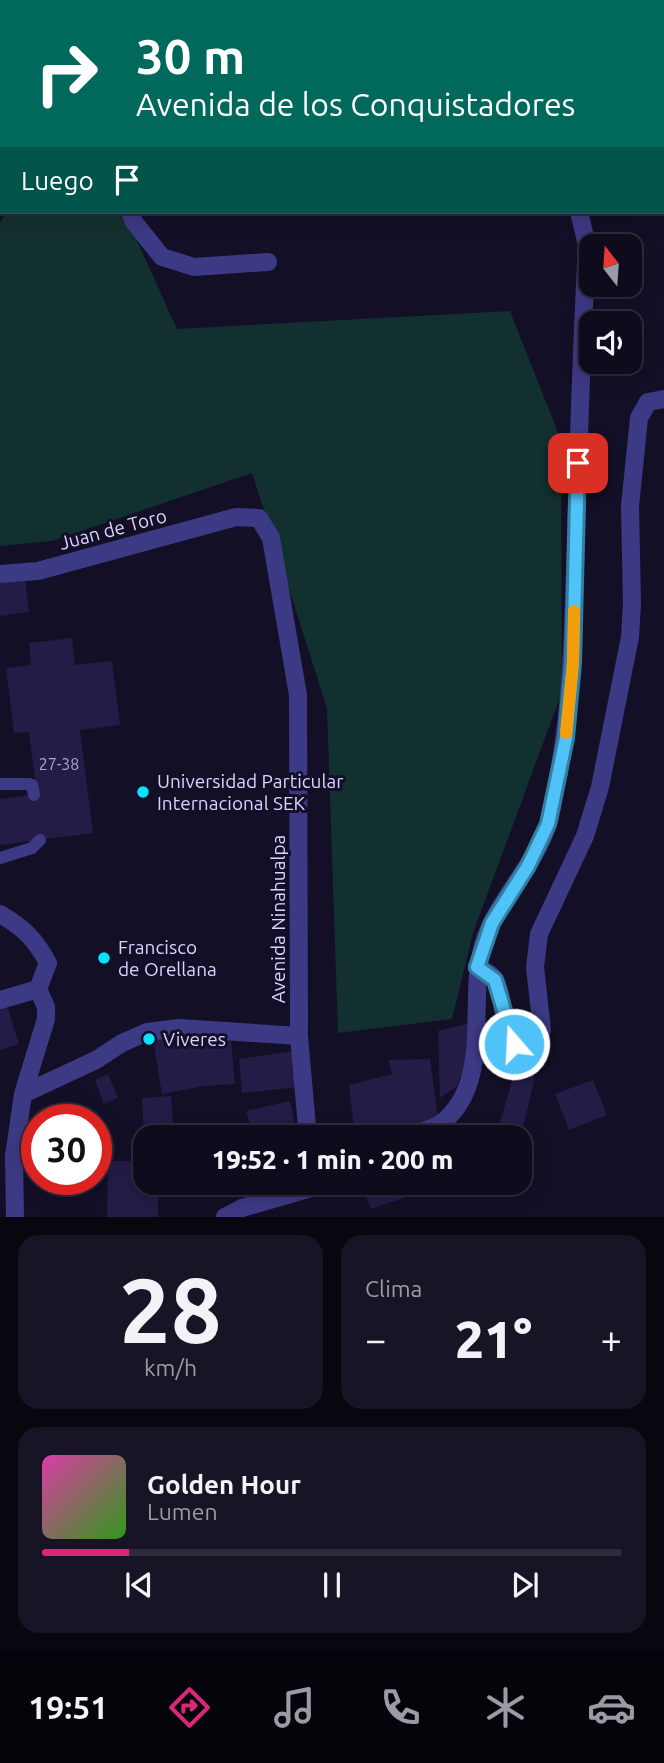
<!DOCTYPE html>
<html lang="es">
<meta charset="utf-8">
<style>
:root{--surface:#0e0b1c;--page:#171425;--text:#f1f3f6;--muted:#9b9ba3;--line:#2e2b3b;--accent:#db2777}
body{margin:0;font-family:Ubuntu,sans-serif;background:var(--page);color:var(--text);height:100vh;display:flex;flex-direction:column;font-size:26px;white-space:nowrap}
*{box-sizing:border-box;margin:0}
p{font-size:23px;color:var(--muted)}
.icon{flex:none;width:38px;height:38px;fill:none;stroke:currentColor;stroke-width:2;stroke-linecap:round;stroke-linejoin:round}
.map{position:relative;height:1217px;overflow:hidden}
.side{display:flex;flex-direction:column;gap:18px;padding:18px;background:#08060f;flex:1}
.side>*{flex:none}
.top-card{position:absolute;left:0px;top:0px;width:665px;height:214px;box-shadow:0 4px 18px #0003,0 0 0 2px var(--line);background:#00695c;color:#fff;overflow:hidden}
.needle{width:46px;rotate:343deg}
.buttons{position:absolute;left:579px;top:234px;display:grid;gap:14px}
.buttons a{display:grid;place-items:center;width:63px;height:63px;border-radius:14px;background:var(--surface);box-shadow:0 4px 18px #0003,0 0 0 2px var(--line);font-size:35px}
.speed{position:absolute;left:21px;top:1104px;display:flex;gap:14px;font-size:35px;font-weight:700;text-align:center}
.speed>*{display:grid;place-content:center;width:91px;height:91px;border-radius:50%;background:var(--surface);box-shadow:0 4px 18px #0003,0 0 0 2px var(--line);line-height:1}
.speed .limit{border:10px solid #d22;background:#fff;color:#111}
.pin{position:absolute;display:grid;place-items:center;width:60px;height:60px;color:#fff;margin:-30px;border-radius:14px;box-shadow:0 4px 10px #0006}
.me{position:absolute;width:77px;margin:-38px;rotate:341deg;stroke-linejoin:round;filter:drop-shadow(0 0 5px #0008)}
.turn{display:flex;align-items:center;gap:24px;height:147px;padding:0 21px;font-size:32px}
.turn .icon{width:91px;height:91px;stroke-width:2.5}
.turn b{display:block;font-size:49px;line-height:60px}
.then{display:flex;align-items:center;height:66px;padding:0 21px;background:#0003;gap:14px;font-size:26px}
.big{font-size:52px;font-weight:800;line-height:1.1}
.side .card{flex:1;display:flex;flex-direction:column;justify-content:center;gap:10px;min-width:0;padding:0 24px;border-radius:21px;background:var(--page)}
.side .dial{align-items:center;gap:0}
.dial b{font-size:91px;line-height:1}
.song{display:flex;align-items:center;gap:21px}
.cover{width:84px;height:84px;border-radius:10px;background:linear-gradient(135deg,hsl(320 70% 55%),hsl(110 70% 35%))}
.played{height:7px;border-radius:4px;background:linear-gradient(90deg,var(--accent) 15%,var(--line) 15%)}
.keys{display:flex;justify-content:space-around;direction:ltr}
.heat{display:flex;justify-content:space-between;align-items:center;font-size:38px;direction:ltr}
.side .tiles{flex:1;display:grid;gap:18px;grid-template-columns:1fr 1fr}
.card:last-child{grid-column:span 2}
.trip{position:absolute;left:133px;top:1125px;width:399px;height:70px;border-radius:21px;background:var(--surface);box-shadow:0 4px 18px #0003,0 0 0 2px var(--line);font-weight:800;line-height:70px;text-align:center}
.tabs{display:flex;height:112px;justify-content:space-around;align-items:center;background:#06040b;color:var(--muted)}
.tabs .icon{width:49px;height:49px}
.tabs .on{color:var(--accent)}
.tabs b{font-size:32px;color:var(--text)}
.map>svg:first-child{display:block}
</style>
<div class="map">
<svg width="664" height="1217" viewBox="0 0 664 1217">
<rect width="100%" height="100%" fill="#130f26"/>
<path fill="#12302f" d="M6 212H124L177 329 510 311 561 440 562 692 473 933 452 1019 338 1033 327 708 252 473 52 541 0 546V223Z"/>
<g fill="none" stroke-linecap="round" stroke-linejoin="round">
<path stroke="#0c2248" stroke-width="6" d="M661 0 662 2
M663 8 664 11"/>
</g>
<path fill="#241b47" d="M25 577 29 612 0 616V580Z
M72 638 75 665 112 661 120 725 80 730 93 833 0 845V799L37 794 29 732 14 733 6 668 31 665 29 643Z
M7 1006 19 1044 0 1050V1008Z
M474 1022V1045L457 1086 440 1098 438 1031Z
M153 1039 231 1040 235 1084 203 1086 162 1094Z
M294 1051 298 1087 242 1093 239 1059Z
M430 1059 438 1118 401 1131 391 1138H355L349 1085 392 1074 388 1060Z
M515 1071 535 1076 523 1128 514 1138H485L500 1122Z
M108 1074 118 1098 104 1104 95 1080Z
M593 1080 607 1115 569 1130 555 1094Z
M171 1096 174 1136 144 1138 142 1098Z
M290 1101 295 1125 292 1134 254 1138 246 1111Z
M234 1128 236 1138H192V1136Z
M108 1161H145V1183H158V1217H107Z
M370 1183H418L421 1192 371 1209 362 1186Z"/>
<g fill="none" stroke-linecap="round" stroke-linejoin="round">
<path stroke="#3d3a85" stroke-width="12" d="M0 784H29L32 785 34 795
M0 858 32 848 40 840"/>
<path stroke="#3d3a85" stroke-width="18" d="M130 212 134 222 162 257 194 267 268 262
M0 574 38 571 236 517 259 518 271 538 298 695 299 1036 308 1138
M0 914C24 928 35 939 48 963L38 989
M477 967C483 970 492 974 495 980 507 1000 499 1046 529 1051L539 1043 542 1030 535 967 539 934 585 836 600 787 630 637 632 604 630 506 639 418 648 402 664 399
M0 1000 38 989
M23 1094 96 1060 122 1043 147 1032 179 1028 299 1036
M15 1217 14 1156 23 1094 46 1019V1007L38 989"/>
<path stroke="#3d3a85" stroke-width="18" d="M459 0 460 2
M406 1138C417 1133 430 1130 440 1124 494 1085 467 1000 483 945 496 901 534 868 548 824 552 811 554 796 557 783 571 712 573 640 575 567 578 460 581 353 587 245L579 212
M225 1217 242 1208 311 1188 319 1183"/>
</g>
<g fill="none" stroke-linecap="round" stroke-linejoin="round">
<g stroke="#337fa1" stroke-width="18">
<path id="route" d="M514 1044 495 980 477 967 492 923 528 866 548 824 566 738 573 663 578 463"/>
</g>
<use href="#route" stroke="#4fc3f7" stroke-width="12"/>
<path stroke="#f59e0b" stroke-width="12" d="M566 733 573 663 574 611"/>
</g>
<g fill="#00e5ff" stroke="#130f26" stroke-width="2.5">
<circle cx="143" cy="792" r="7"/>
<circle cx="104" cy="958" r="7"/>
<circle cx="149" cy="1039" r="7"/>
</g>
<g text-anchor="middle" stroke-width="6" stroke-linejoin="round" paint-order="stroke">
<g font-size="16" fill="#aca6d1">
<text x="59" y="770">27-38</text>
</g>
<g font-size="19" fill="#d9d4ff" stroke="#130f26">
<text transform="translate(113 529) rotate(-15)" y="7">Juan de Toro</text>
<text transform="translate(278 919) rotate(-90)" y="7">Avenida Ninahualpa</text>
</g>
<g font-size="19" fill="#d9d4ff" stroke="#130f26" text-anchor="start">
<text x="157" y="788">Universidad Particular<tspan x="157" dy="22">Internacional SEK</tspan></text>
<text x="118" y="954">Francisco<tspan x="118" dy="22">de Orellana</tspan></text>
<text x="163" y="1046">Viveres</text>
</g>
</g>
</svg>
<div class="buttons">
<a><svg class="needle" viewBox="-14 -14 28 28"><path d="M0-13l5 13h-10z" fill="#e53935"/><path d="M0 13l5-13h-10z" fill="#9b9ba3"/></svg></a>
<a><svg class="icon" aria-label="sound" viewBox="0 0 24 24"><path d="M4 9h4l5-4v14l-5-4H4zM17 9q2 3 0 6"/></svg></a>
</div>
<div class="speed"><div class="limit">30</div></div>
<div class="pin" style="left:578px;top:463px;background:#d93025"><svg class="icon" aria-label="arrive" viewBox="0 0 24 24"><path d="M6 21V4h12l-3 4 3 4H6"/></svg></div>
<svg class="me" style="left:514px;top:1044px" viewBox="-20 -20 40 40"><circle r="17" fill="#4fc3f7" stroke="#fff" stroke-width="3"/><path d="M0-11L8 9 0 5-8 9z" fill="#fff"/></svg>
<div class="trip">19:52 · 1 min · 200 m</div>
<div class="top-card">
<div class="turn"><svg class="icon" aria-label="right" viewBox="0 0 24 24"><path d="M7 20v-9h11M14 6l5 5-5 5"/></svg><div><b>30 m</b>Avenida de los Conquistadores</div></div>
<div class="then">Luego<svg class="icon" aria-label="arrive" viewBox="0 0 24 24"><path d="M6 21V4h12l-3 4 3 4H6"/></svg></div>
</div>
</div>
<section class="side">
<div class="tiles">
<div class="card dial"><b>28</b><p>km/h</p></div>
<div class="card"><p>Clima</p>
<div class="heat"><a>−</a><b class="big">21°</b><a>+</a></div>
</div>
<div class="card">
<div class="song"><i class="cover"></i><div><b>Golden Hour</b><p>Lumen</p></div></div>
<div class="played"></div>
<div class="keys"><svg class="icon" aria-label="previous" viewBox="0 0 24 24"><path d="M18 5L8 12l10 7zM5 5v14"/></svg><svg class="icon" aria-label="pause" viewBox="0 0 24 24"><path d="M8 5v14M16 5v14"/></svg><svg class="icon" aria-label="next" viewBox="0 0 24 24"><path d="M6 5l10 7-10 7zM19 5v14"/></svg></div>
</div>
</div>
</section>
<nav class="tabs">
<b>19:51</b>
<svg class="icon on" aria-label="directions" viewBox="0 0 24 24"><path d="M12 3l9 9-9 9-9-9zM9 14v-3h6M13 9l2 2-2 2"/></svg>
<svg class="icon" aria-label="music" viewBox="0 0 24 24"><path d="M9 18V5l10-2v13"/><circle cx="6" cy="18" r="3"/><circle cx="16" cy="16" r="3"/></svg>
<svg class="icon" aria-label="phone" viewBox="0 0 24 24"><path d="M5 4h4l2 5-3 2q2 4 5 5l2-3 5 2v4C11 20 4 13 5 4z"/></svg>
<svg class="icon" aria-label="climate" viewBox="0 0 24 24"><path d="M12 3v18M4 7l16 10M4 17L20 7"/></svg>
<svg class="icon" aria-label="car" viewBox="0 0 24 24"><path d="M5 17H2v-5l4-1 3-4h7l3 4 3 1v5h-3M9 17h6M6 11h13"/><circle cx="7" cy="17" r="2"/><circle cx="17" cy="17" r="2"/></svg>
</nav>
